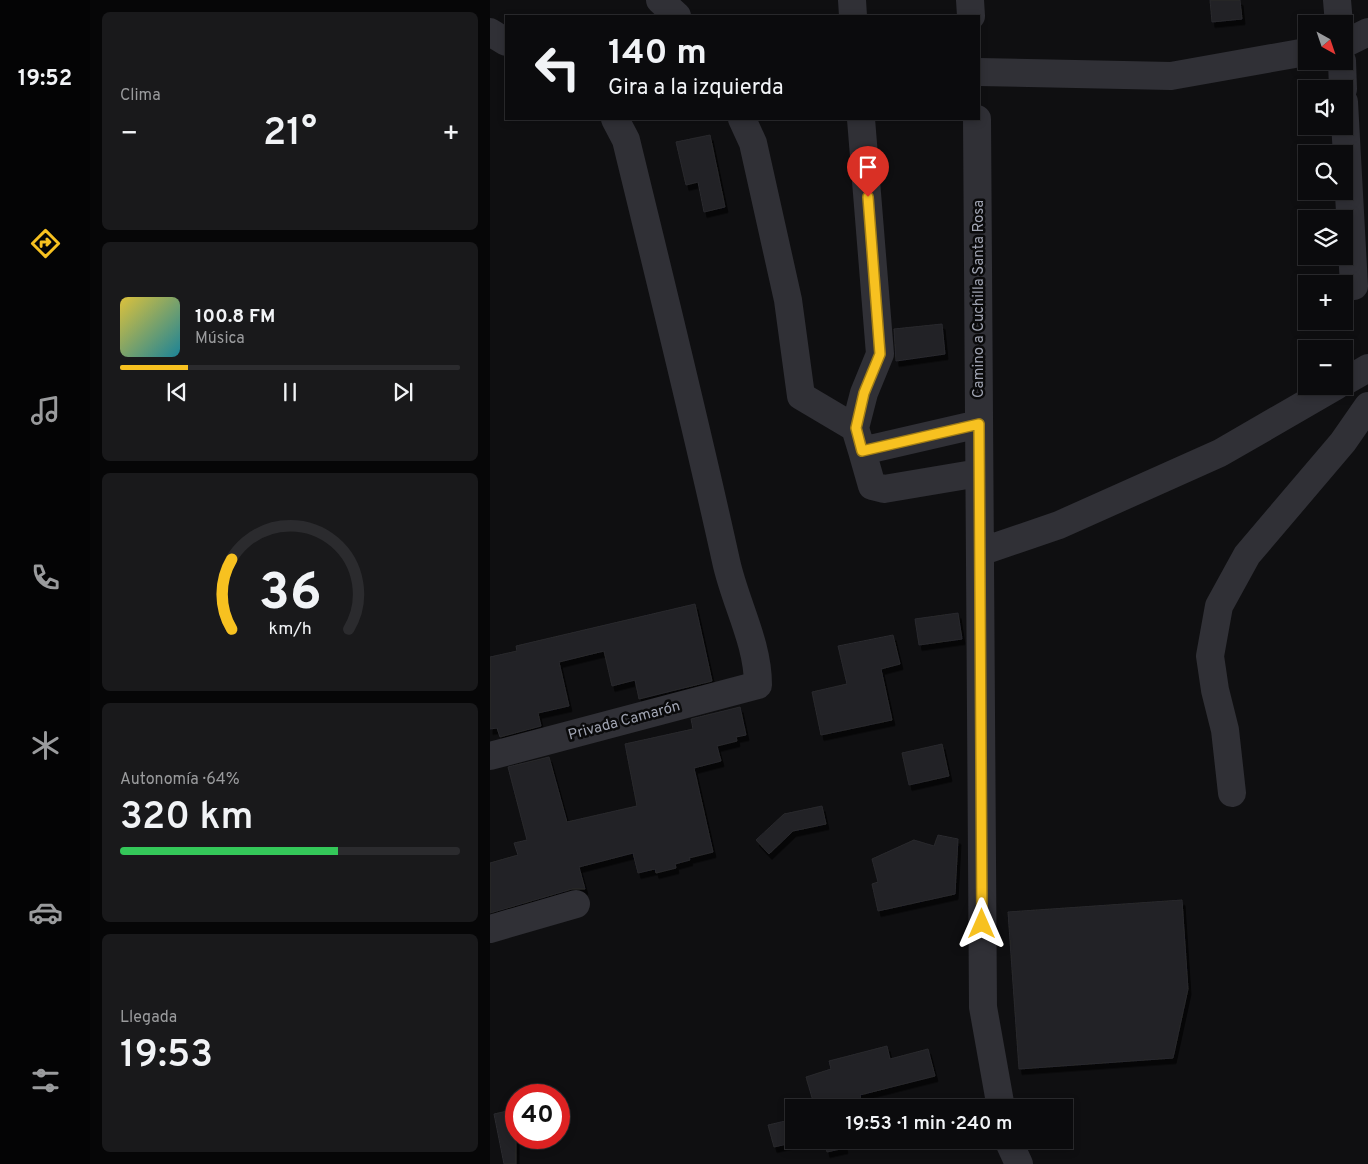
<!DOCTYPE html>
<html lang="es">
<meta charset="utf-8">
<style>
:root{--surface:#0b0b0d;--page:#19191b;--text:#f1f3f6;--muted:#9a9b9d;--line:#2b2b2e;--accent:#f7c120}
body{margin:0;font-family:Overpass,sans-serif;background:var(--page);color:var(--text);height:100vh;display:flex;flex-direction:column;font-size:19px;white-space:nowrap}
*{box-sizing:border-box;margin:0}
p{font-size:16px;color:var(--muted)}
.icon{flex:none;width:28px;height:28px;fill:none;stroke:currentColor;stroke-width:2;stroke-linecap:round;stroke-linejoin:round}
.map{position:relative;flex:1;overflow:hidden}
.sheet{display:flex;flex-direction:column;gap:12px;padding:12px;background:#060607;width:400px}
.sheet>*{flex:none}
.guide{position:absolute;left:15px;top:15px;width:475px;height:105px;border-radius:0px;box-shadow:0 2px 8px #0003,0 0 0 1px var(--line);background:#0b0b0d;color:var(--text);overflow:hidden}
.needle{width:32px;rotate:140deg}
.tools{position:absolute;left:808px;top:15px;display:grid;gap:10px}
.tools a{display:grid;place-items:center;width:55px;height:55px;border-radius:0px;background:var(--surface);box-shadow:0 2px 8px #0003,0 0 0 1px var(--line);font-size:25px}
.speed{position:absolute;left:15px;top:1084px;display:flex;gap:10px;font-size:25px;font-weight:700;text-align:center}
.speed>*{display:grid;place-content:center;width:65px;height:65px;border-radius:50%;background:var(--surface);box-shadow:0 2px 8px #0003,0 0 0 1px var(--line);line-height:1}
.speed .limit{border:8px solid #d22;background:#fff;color:#111}
.pin{position:absolute;display:grid;place-items:center;width:42px;height:42px;color:#fff;margin:-51px -21px;border-radius:50% 50% 50% 0;rotate:-45deg;box-shadow:0 0 5px #0007}
.pin .icon{rotate:45deg}
.me{position:absolute;width:55px;margin:-28px;rotate:0deg;stroke-linejoin:round;filter:drop-shadow(0 0 4px #0008)}
.turn{display:flex;align-items:center;gap:18px;height:105px;padding:0 20px;font-size:22px}
.turn .icon{width:65px;height:65px;stroke-width:2.5}
.turn b{display:block;font-size:35px;line-height:42px}
.big{font-size:38px;font-weight:600;line-height:1.1}
.sheet .tile{flex:1;display:flex;flex-direction:column;justify-content:center;gap:8px;min-width:0;padding:0 18px;border-radius:8px;background:var(--page)}
.sheet .dial{align-items:center;gap:0}
.dial svg{height:130px;overflow:visible;fill:none;stroke:var(--line);stroke-width:7;stroke-linecap:round;text-anchor:middle}
.dial text{fill:var(--text);stroke:none}
.song{display:flex;align-items:center;gap:15px}
.cover{width:60px;height:60px;border-radius:8px;background:linear-gradient(135deg,hsl(50 70% 55%),hsl(190 70% 35%))}
.played{height:5px;border-radius:2px;background:linear-gradient(90deg,var(--accent) 20%,var(--line) 20%)}
.keys{display:flex;justify-content:space-around;direction:ltr}
.heat{display:flex;justify-content:space-between;align-items:center;font-size:28px;direction:ltr}
.charge{height:8px;border-radius:4px;background:linear-gradient(90deg,#34c759 64%,var(--line) 0)}
.trip{position:absolute;left:295px;top:1099px;width:288px;height:50px;border-radius:0px;background:var(--surface);box-shadow:0 2px 8px #0003,0 0 0 1px var(--line);font-weight:600;line-height:50px;text-align:center}
main{display:flex;flex:1;min-height:0}
.dock{display:flex;flex-direction:column;width:90px;justify-content:space-around;align-items:center;background:#040405;color:var(--muted)}
.dock .icon{width:35px;height:35px}
.dock .current{color:var(--accent)}
.dock b{font-size:22px;color:var(--text)}
.map>svg:first-child{display:block}
</style>
<main>
<nav class="dock">
<b>19:52</b>
<svg class="icon current" aria-label="directions" viewBox="0 0 24 24"><path d="M12 3l9 9-9 9-9-9zM9 14v-3h6M13 9l2 2-2 2"/></svg>
<svg class="icon" aria-label="music" viewBox="0 0 24 24"><path d="M9 18V5l10-2v13"/><circle cx="6" cy="18" r="3"/><circle cx="16" cy="16" r="3"/></svg>
<svg class="icon" aria-label="phone" viewBox="0 0 24 24"><path d="M5 4h4l2 5-3 2q2 4 5 5l2-3 5 2v4C11 20 4 13 5 4z"/></svg>
<svg class="icon" aria-label="climate" viewBox="0 0 24 24"><path d="M12 3v18M4 7l16 10M4 17L20 7"/></svg>
<svg class="icon" aria-label="car" viewBox="0 0 24 24"><path d="M5 17H2v-5l4-1 3-4h7l3 4 3 1v5h-3M9 17h6M6 11h13"/><circle cx="7" cy="17" r="2"/><circle cx="17" cy="17" r="2"/></svg>
<svg class="icon" aria-label="filters" viewBox="0 0 24 24"><path d="M4 7h16M4 17h16"/><circle cx="9" cy="7" r="2"/><circle cx="15" cy="17" r="2"/></svg>
</nav>
<section class="sheet">
<div class="tile"><p>Clima</p>
<div class="heat"><a>−</a><b class="big">21°</b><a>+</a></div>
</div>
<div class="tile">
<div class="song"><i class="cover"></i><div><b>100.8 FM</b><p>Música</p></div></div>
<div class="played"></div>
<div class="keys"><svg class="icon" aria-label="previous" viewBox="0 0 24 24"><path d="M18 5L8 12l10 7zM5 5v14"/></svg><svg class="icon" aria-label="pause" viewBox="0 0 24 24"><path d="M8 5v14M16 5v14"/></svg><svg class="icon" aria-label="next" viewBox="0 0 24 24"><path d="M6 5l10 7-10 7zM19 5v14"/></svg></div>
</div>
<div class="tile dial"><svg viewBox="0 0 100 80">
<path d="M14 69A42 42 0 1 1 86 69"/>
<path d="M14 69A42 42 0 0 1 14 26" stroke="#f7c120"/>
<text x="50" y="56" font-size="32" font-weight="700">36</text>
<text x="50" y="72" font-size="11">km/h</text>
</svg></div>
<div class="tile"><p>Autonomía · 64%</p><b class="big">320 km</b><div class="charge"></div></div>
<div class="tile"><p>Llegada</p><b class="big">19:53</b></div>
</section>
<div class="map">
<svg width="878" height="1164" viewBox="0 0 878 1164">
<defs>
<filter id="shadow"><feDropShadow dx="3" dy="5.5" stdDeviation="0" flood-color="#0009"/></filter>
</defs>
<rect width="100%" height="100%" fill="#0f0f11"/>
<path fill="#222225" stroke="#29292d" filter="url(#shadow)" d="M720 0H750L752 19 722 22Z
M220 135 235 207 214 212 208 182 196 185 186 142Z
M452 324 455 354 406 361 404 329Z
M205 604 222 681 149 699 145 680 122 686 114 651 69 662 79 706 48 713 51 726 10 737 7 728 0 729V657L27 651 26 646Z
M468 613 472 639 429 645 425 619Z
M403 635 410 664 391 669 402 720 331 735 322 692 357 684 348 646Z
M250 707 256 735 246 737 247 741 227 746 231 761 204 768 223 852 199 858 200 860 185 864 186 868 166 873 165 869 148 873 143 853 89 867 95 889H82L0 913V863L28 855 24 843 37 840 18 767 59 757 77 822 147 806 135 744 203 729 201 719Z
M452 744 459 776 419 785 412 753Z
M332 806 336 824 303 831 279 854 266 840 294 814Z
M448 835 468 839 465 894 388 911 382 884 388 882 382 859 424 840 444 846Z
M692 900 698 989 683 1058 529 1069 518 912Z
M397 1046 400 1059 438 1049 445 1076 370 1095 373 1108H325L316 1077 341 1069 339 1061Z
M26 1109V1164H14L4 1114Z
M304 1119V1140H315L284 1147 278 1125Z
M334 1140H353L355 1148 337 1152Z"/>
<g fill="none" stroke-linecap="round" stroke-linejoin="round">
<path stroke="#303036" stroke-width="28" d="M170 0 187 16
M362 0 363 16
M480 0 481 16
M847 0 849 24
M0 32 16 42
M854 44 878 32
M852 61 853 89
M489 72 681 76 816 52
M854 102 864 286
M252 119 263 143 298 300 311 396 365 428
M371 119 390 354 374 393 365 428 372 451
M487 119 493 1007 511 1108
M854 382 878 368
M489 424 372 451 382 486 394 489 489 473
M490 552 569 525 730 453 846 386
M0 756 268 685C268 642 245 603 236 561 205 420 170 280 136 140L125 119
M742 793 735 730 725 690 720 656 729 606 757 555 853 442 878 406
M0 929 86 904
M518 1140 529 1164"/>
</g>
<g fill="none" stroke-linecap="round" stroke-linejoin="round">
<g stroke="#a17d15" stroke-width="12">
<path id="route" d="M378 197 390 354 374 393 366 428 372 451 489 424 492 924"/>
</g>
<use href="#route" stroke="#f7c120" stroke-width="9"/>
</g>
<g text-anchor="middle" stroke-width="5" stroke-linejoin="round" paint-order="stroke">
<g font-size="15" fill="#a0a4b2" stroke="#0a0a0b">
<text transform="translate(488 299) rotate(-90)" y="5">Camino a Cuchilla Santa Rosa</text>
<text transform="translate(134 720) rotate(-15)" y="5">Privada Camarón</text>
</g>
</g>
</svg>
<div class="tools">
<a><svg class="needle" viewBox="-14 -14 28 28"><path d="M0-13l5 13h-10z" fill="#e53935"/><path d="M0 13l5-13h-10z" fill="#9a9b9d"/></svg></a>
<a><svg class="icon" aria-label="sound" viewBox="0 0 24 24"><path d="M4 9h4l5-4v14l-5-4H4zM17 9q2 3 0 6"/></svg></a>
<a><svg class="icon" aria-label="search" viewBox="0 0 24 24"><circle cx="10" cy="10" r="6"/><path d="M15 15l6 6"/></svg></a>
<a><svg class="icon" aria-label="layers" viewBox="0 0 24 24"><path d="M12 4l9 5-9 5-9-5zM3 14l9 5 9-5"/></svg></a>
<a>+</a>
<a>−</a>
</div>
<div class="speed"><div class="limit">40</div></div>
<div class="pin" style="left:378px;top:197px;background:#d93025"><svg class="icon" aria-label="arrive" viewBox="0 0 24 24"><path d="M6 21V4h12l-3 4 3 4H6"/></svg></div>
<svg class="me" style="left:492px;top:924px" viewBox="-20 -20 40 40"><path d="M0-17L14 15 0 8-14 15z" fill="#f7c120" stroke="#fff" stroke-width="4"/></svg>
<div class="trip">19:53 · 1 min · 240 m</div>
<div class="guide">
<div class="turn"><svg class="icon" aria-label="left" viewBox="0 0 24 24"><path d="M17 20v-9H6M10 6l-5 5 5 5"/></svg><div><b>140 m</b>Gira a la izquierda</div></div>
</div>
</div>
</main>
